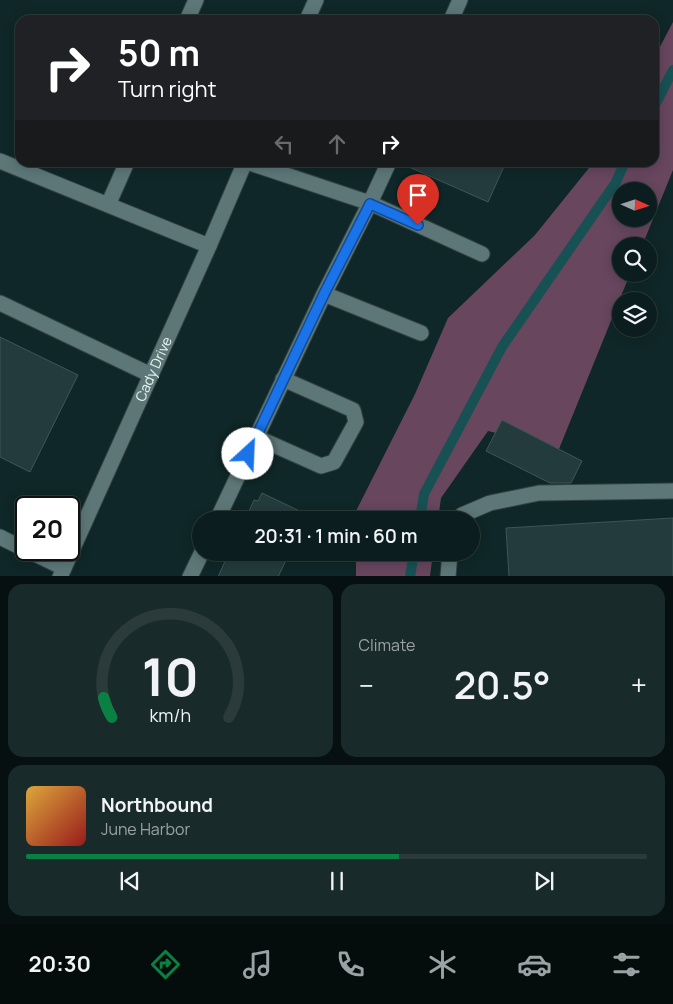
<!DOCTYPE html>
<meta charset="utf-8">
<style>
:root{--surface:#0b1d1e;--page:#192a2b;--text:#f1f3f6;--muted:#9aa2a4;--line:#2b3b3c;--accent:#0b8043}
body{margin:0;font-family:Manrope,sans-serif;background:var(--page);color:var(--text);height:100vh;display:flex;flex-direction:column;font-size:19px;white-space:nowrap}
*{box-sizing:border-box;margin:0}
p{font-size:16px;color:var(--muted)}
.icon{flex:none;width:28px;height:28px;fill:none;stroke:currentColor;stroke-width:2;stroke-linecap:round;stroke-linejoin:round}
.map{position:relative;height:576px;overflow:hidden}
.details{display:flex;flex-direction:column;gap:8px;padding:8px;background:#061010;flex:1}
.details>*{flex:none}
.banner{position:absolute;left:15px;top:15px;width:644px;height:152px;border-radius:15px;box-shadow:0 2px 12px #0003,0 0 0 1px var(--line);background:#202124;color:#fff;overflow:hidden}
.needle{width:32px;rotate:93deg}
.buttons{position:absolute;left:612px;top:182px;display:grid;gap:10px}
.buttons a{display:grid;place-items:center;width:45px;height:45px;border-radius:50%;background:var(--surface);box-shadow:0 2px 12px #0003,0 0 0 1px var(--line);font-size:25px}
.speed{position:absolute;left:15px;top:496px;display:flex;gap:10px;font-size:25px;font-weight:700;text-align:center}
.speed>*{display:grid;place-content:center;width:65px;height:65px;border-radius:50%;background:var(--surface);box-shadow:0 2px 12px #0003,0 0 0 1px var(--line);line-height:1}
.speed .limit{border:2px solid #111;border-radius:8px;background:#fff;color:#111}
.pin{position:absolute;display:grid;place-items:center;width:42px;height:42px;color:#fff;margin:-51px -21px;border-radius:50% 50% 50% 0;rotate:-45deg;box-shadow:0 0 5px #0007}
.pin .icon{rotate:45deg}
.me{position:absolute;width:55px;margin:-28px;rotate:25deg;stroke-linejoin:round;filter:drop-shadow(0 0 4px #0008)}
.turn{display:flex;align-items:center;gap:18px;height:105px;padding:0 20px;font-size:22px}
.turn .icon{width:65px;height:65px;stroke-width:2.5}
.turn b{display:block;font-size:35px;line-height:42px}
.lanes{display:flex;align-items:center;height:48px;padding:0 20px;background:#0003;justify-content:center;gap:25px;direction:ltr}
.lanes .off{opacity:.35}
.big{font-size:38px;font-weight:600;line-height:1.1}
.details .tile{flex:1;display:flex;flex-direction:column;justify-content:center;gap:8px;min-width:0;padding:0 18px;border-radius:15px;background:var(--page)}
.details .dial{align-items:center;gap:0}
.dial svg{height:130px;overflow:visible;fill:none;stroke:var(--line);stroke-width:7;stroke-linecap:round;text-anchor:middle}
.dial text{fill:var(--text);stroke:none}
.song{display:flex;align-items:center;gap:15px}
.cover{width:60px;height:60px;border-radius:8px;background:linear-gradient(135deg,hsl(40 70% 55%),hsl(0 70% 35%))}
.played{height:5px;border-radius:2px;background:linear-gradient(90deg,var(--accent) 60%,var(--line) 60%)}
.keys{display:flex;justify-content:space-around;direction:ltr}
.heat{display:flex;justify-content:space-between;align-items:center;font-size:28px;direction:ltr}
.details .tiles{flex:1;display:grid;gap:8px;grid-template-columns:1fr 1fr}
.tile:last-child{grid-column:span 2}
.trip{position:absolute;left:192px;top:511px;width:288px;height:50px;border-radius:25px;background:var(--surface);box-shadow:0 2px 12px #0003,0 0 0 1px var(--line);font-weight:600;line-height:50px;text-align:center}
.dock{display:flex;height:80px;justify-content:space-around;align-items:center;background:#040c0c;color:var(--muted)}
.dock .icon{width:35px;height:35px}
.dock .selected{color:var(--accent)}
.dock b{font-size:22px;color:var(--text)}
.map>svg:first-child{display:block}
</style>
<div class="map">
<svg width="673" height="577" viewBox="0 0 673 577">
<rect width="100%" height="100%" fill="#0f2728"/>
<path fill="#67465e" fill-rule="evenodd" d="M673 22V170L642 246H621V274H630L559 449 488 431 441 498 438 520H355V513L415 394 448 318 535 235 593 163 654 162V58ZM621 191H649V219H621Z
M356 553H433L430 576H356Z"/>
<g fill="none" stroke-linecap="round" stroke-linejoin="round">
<path stroke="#175153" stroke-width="10" d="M654 107 673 70
M420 520 424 494 502 347 616 182 625 162
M410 577 414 552"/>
</g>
<path fill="#233b3d" stroke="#3d5657" d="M398 162H506L488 202Z
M0 337 78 375 30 472 0 457Z
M502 420 582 461 571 483H550L486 451Z
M262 493 308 515 306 520H245L254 500 258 501Z
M673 518V577H509L506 528Z
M229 552H290L278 577H218Z"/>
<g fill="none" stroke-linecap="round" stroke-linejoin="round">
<g stroke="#334243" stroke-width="17">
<path id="lane" d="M187 20 196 0
M451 20 460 0
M0 161 209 246
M247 162 370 203 482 254
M108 205 127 162
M324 294 421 333
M0 303 151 375
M256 437 321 466 334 462 356 422 353 410 283 379
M217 520 324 294 370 203 389 162
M460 520 462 515 490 503 539 493 673 491
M0 537 26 550
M27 550 64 568
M190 577 202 552
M448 577 450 552"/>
</g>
<g stroke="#334243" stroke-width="17">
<g id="street">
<path d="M307 20 316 0"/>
<path id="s1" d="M60 577 209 246 245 162"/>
</g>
</g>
<use href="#lane" stroke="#5d7778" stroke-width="15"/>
<use href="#street" stroke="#5d7778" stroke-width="15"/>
</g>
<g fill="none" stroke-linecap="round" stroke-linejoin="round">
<g stroke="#114b97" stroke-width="12">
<path id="route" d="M248 454 324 294 370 204 418 225"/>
</g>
<use href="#route" stroke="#1a73e8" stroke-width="9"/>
</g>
<g text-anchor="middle" stroke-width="5" stroke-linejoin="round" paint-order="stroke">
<g font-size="14" fill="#e7f6f6" stroke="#050e0e">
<text dy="5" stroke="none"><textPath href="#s1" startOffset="228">Cady Drive</textPath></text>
</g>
</g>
</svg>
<div class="buttons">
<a><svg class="needle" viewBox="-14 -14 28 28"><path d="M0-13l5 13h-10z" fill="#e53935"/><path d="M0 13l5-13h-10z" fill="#9aa2a4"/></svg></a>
<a><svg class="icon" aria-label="search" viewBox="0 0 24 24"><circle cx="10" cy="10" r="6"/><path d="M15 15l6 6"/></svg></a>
<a><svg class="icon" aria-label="layers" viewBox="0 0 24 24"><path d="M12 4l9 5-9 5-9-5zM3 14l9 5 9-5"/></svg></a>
</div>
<div class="speed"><div class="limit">20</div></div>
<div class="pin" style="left:418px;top:225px;background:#d93025"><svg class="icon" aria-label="arrive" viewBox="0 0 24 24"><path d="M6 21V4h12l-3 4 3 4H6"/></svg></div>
<svg class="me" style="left:248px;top:454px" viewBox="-20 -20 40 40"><circle r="19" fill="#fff"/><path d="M0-13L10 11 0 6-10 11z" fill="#1a73e8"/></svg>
<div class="trip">20:31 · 1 min · 60 m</div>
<div class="banner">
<div class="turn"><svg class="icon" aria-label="right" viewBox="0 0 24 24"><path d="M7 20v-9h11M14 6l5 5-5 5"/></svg><div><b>50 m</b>Turn right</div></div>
<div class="lanes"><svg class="icon off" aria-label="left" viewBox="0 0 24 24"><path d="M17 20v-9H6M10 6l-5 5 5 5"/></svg><svg class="icon off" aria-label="ahead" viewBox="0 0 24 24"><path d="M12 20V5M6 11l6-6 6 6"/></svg><svg class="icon" aria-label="right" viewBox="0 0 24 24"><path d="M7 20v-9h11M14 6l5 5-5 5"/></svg></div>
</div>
</div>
<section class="details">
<div class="tiles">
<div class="tile dial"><svg viewBox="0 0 100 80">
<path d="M14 69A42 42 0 1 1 86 69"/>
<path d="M14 69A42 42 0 0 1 9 57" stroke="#0b8043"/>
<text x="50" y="56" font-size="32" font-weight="700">10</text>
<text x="50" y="72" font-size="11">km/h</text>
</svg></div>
<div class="tile"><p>Climate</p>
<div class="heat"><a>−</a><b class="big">20.5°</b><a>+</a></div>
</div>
<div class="tile">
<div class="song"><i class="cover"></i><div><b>Northbound</b><p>June Harbor</p></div></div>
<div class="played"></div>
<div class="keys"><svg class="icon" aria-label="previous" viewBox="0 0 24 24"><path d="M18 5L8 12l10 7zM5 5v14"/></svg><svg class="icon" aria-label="pause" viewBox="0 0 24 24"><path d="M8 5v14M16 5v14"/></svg><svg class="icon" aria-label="next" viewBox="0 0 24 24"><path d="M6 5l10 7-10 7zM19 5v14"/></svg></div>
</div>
</div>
</section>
<nav class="dock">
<b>20:30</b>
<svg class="icon selected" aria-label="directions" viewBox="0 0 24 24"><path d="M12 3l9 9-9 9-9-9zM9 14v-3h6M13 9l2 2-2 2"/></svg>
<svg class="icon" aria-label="music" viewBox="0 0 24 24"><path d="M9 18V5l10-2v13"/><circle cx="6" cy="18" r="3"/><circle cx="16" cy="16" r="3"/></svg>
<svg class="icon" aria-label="phone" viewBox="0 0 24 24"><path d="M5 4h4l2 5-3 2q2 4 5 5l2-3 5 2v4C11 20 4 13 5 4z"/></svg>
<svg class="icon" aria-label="climate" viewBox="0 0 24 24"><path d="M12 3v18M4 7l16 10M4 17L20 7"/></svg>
<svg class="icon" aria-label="car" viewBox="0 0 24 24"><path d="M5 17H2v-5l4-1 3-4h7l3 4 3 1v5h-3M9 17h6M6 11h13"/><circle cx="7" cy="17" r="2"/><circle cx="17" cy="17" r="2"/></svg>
<svg class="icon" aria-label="filters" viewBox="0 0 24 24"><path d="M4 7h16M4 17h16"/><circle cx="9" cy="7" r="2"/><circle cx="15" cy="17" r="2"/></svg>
</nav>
